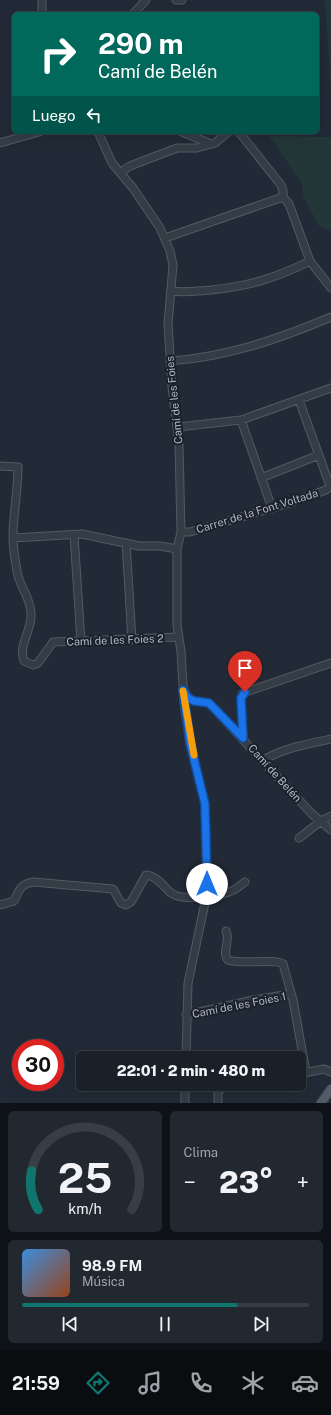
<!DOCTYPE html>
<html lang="es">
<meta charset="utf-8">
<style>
:root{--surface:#192028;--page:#222830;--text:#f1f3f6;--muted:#9fa3a8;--line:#373e45;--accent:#0f766e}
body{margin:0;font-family:"Public Sans",sans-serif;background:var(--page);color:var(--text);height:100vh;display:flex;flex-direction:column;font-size:15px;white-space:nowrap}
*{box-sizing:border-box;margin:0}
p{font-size:13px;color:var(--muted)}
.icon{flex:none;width:22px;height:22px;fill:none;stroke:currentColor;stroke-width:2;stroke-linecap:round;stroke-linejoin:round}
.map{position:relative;height:1103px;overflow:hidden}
.side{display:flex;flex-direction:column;gap:8px;padding:8px;background:#0e1216;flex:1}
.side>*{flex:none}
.hud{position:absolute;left:12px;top:12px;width:307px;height:122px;border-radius:6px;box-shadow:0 4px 16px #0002,0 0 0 1px var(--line);background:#00695c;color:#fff;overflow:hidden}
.speed{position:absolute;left:12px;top:1039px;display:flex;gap:8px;font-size:20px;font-weight:700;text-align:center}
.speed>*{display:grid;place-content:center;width:52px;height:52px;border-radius:50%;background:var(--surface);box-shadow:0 4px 16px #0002,0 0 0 1px var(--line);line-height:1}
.speed .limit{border:6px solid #d22;background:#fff;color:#111}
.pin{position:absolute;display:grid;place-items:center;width:34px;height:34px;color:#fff;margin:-41px -17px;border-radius:50% 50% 50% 0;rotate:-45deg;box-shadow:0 0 4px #0007}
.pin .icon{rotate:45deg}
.me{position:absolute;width:44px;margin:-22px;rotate:0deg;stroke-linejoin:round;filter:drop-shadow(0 0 3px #0008)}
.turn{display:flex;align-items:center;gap:14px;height:84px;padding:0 20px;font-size:18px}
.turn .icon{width:52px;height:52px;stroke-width:2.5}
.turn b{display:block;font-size:28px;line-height:34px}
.then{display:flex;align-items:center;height:38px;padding:0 20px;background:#0003;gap:8px;font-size:15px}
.big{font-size:30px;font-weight:800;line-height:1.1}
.side .widget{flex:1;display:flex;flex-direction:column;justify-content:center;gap:6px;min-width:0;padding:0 14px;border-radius:6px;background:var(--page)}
.side .dial{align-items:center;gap:0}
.dial svg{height:104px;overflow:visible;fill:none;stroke:var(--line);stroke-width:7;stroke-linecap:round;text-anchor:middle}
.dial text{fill:var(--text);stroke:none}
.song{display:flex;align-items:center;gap:12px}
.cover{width:48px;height:48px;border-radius:6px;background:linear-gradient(135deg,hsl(210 70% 55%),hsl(20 70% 35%))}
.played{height:4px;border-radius:2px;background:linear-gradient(90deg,var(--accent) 75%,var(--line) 75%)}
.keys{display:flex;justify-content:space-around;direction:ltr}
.heat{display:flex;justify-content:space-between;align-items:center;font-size:22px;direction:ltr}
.side .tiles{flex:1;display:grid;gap:8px;grid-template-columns:1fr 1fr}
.widget:last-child{grid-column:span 2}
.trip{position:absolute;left:76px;top:1051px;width:230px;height:40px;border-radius:6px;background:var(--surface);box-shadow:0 4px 16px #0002,0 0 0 1px var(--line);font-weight:800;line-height:40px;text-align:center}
.tabs{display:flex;height:64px;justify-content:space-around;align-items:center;background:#0a0d10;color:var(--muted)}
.tabs .icon{width:28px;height:28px}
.tabs .on{color:var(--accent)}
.tabs b{font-size:18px;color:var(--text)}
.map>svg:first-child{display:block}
</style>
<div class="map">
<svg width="331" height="1103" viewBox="0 0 331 1103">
<rect width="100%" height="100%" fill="#212a36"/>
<path fill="#243738" d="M325 0H331V92Z
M269 136 331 137V232L330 230 319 226 303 196 302 183Z"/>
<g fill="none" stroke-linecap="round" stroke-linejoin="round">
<g stroke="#525a64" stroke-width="9">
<path id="minor" d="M42 0V14
M176 0H182
M133 14 146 0
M98 132 112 163 133 188 160 228 170 251 173 265 168 324 172 387 179 444 181 532 177 549V625L181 651 184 703 190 743 205 804 207 876 206 898 188 983 186 1058
M182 132 211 144
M239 132 281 185 283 191V197L289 204 310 261 331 288
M0 143 39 132
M121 172 130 166 177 148H197L215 143 228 132
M165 238 283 197
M171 291C184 293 197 291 211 290 249 286 276 278 310 261
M170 361C227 357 279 339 331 317
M299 400 330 486
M241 420 272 508
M178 427 241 420 331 388
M0 466 18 467C18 491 13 515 13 537 13 548 15 560 17 571 19 586 31 598 31 614 32 631 18 644 24 661L33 665 38 663 53 642 179 637
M261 478 319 455
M181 532H190L286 504 326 490 331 486
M74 535 81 641
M13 538 82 534 139 546H160L177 549
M126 543 132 640
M184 690C191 705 196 699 209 703L311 813 331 830
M243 738 241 698 243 693 331 663
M264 760C280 749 311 743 331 739
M299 838C310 831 319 820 331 816
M0 905 14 901C19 890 21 884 33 882L113 889 121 903 126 905 131 902 146 875C157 876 163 886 171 893 183 902 216 896 229 892 235 891 240 885 245 882
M226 931C231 940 221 952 228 960 241 965 276 958 283 964L293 1000 306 1072
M186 1015 253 1000 291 994
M299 1074 324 1069 331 1072
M185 1103V1084
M218 1103V1094L221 1088 244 1084"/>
</g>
<g stroke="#3e4550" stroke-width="10">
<path id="major" d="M321 1103 331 1089"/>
</g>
<use href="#minor" stroke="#343c46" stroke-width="7"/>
<use href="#major" stroke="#525b67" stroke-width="8"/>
</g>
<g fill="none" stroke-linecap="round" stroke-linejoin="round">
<g stroke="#114b97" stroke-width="10">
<path id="route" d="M207 884 205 804 190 743 183 690 188 698 194 701 209 703 243 738 241 698 245 692"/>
</g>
<use href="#route" stroke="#1a73e8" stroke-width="7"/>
<path stroke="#f59e0b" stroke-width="7" d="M183 691 194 755"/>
</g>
<g text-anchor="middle" stroke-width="4" stroke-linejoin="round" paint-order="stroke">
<g font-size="11" fill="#afb7c3" stroke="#1a212b">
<text transform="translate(174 400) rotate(-96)" y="4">Camí de les Foies</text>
<text transform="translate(257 511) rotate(-17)" y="4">Carrer de la Font Voltada</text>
<text transform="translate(115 640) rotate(-2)" y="4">Camí de les Foies 2</text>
<text transform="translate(275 773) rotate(48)" y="4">Camí de Belén</text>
<text transform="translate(239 1005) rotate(-11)" y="4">Camí de les Foies 1</text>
</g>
</g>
</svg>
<div class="speed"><div class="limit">30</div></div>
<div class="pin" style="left:245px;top:692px;background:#d93025"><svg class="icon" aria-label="arrive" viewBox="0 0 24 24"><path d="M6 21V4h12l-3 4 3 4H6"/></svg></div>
<svg class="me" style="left:207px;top:884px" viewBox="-20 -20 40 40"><circle r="19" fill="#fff"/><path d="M0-13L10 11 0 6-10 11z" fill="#1a73e8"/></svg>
<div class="trip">22:01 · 2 min · 480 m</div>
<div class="hud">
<div class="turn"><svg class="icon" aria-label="right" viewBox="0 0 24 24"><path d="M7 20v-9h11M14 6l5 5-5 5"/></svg><div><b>290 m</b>Camí de Belén</div></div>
<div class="then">Luego<svg class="icon" aria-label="left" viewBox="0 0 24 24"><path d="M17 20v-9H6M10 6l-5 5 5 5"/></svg></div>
</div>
</div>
<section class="side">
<div class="tiles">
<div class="widget dial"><svg viewBox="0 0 100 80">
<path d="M14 69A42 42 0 1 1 86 69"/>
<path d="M14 69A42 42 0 0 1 9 39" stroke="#0f766e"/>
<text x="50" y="56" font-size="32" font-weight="700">25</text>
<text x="50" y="72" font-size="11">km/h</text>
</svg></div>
<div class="widget"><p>Clima</p>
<div class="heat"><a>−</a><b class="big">23°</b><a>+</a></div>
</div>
<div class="widget">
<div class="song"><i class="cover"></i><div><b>98.9 FM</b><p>Música</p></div></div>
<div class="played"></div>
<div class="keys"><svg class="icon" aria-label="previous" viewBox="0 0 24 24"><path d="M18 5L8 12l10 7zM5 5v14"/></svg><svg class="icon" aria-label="pause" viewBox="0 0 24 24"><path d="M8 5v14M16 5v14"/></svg><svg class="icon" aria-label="next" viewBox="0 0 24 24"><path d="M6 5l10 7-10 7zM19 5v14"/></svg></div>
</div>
</div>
</section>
<nav class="tabs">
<b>21:59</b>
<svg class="icon on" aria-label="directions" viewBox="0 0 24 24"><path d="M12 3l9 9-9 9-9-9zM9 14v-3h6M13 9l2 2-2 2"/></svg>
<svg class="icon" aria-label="music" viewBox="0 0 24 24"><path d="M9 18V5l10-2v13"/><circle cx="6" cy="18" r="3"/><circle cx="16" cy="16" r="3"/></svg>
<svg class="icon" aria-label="phone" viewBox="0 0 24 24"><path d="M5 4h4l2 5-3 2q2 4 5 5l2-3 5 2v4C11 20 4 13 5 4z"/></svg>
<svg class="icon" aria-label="climate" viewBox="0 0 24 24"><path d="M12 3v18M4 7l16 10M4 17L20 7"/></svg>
<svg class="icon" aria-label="car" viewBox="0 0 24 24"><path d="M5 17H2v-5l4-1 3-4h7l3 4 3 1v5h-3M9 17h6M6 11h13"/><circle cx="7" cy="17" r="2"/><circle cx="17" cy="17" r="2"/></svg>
</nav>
